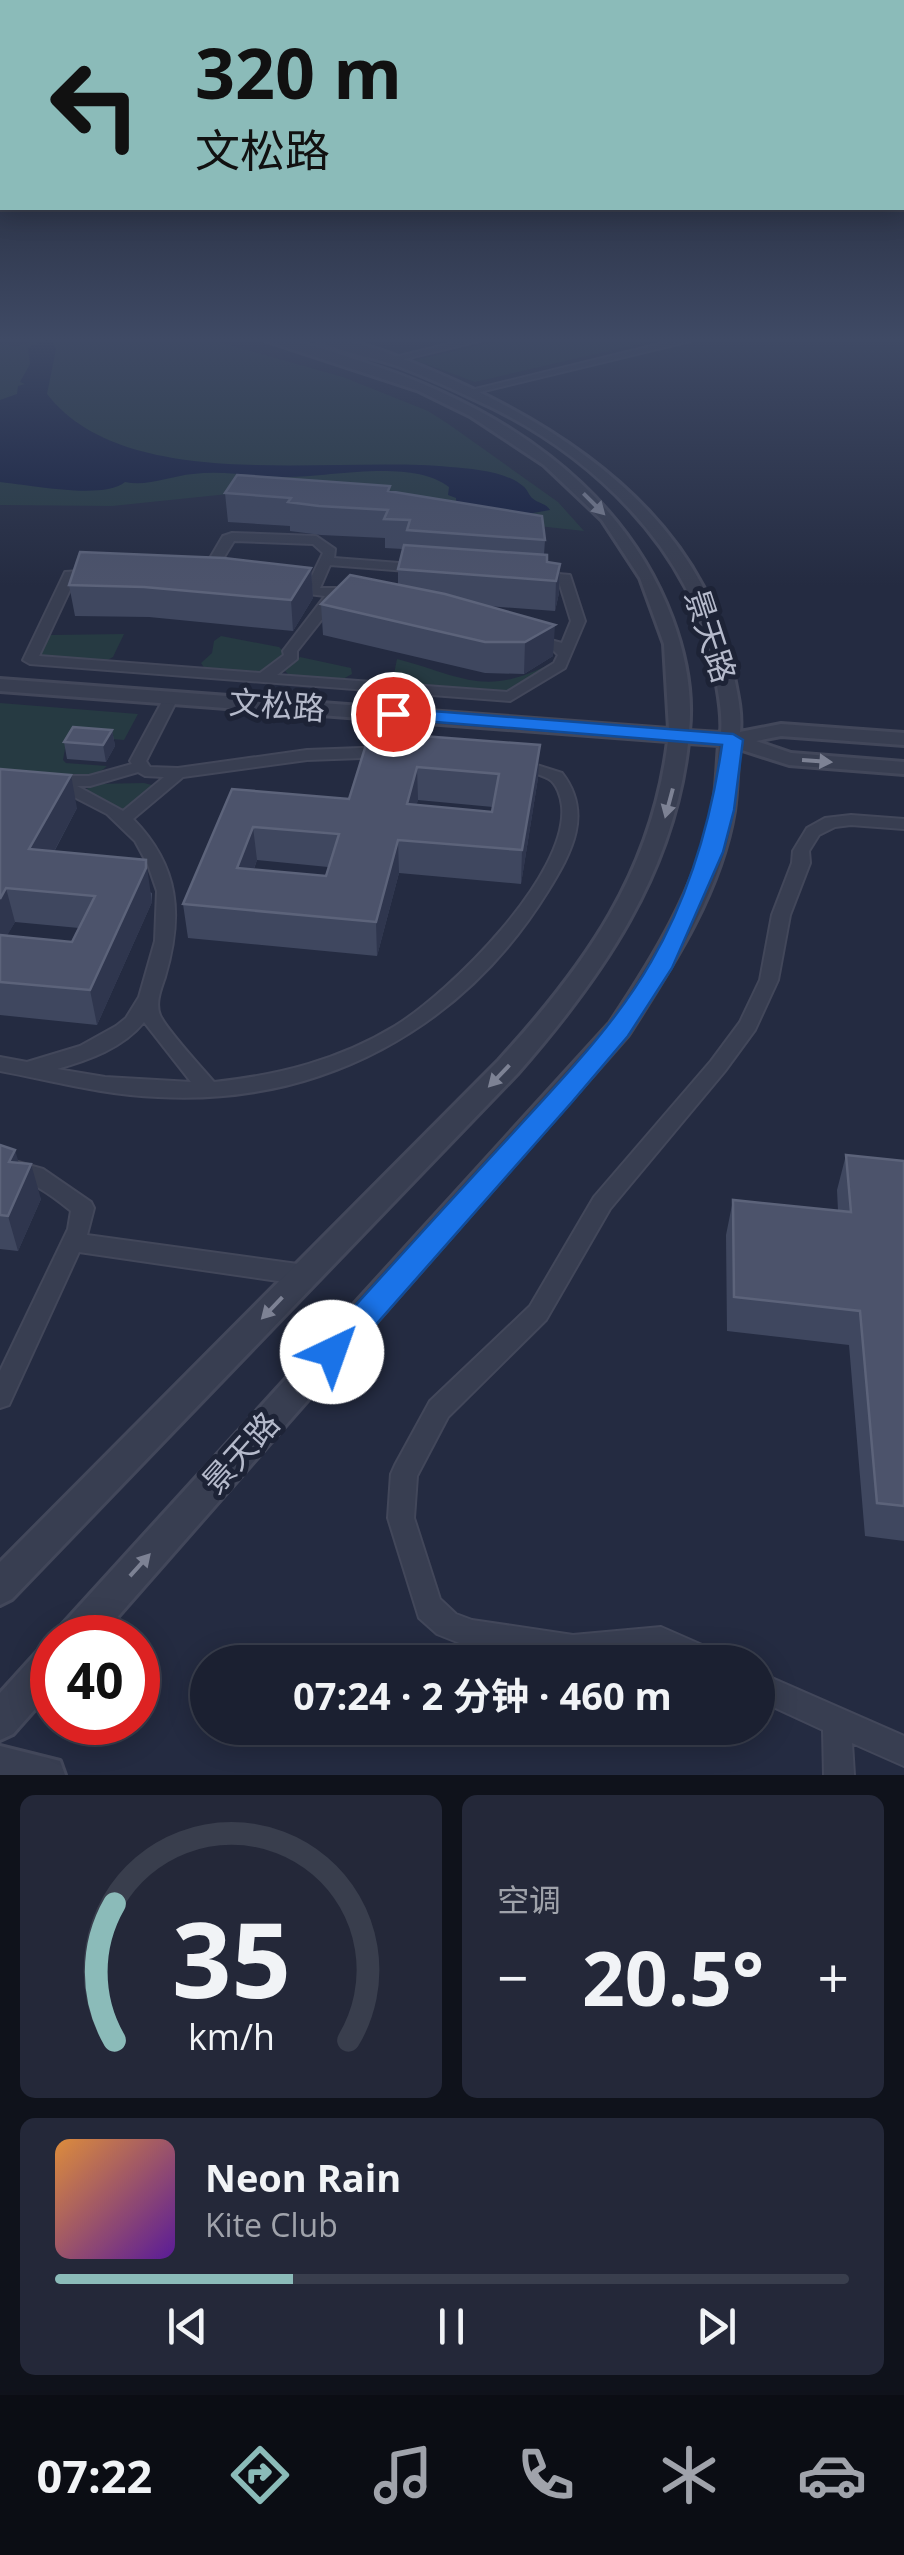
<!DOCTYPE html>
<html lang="zh">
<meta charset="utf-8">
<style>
:root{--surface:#1b2031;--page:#242839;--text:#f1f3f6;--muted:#a0a3ab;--line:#393e4d;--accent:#8bbbb9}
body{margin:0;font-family:"Open Sans","Noto Sans SC",sans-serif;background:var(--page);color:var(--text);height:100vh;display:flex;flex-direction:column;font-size:38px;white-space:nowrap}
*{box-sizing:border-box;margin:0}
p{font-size:32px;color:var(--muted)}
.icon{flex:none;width:55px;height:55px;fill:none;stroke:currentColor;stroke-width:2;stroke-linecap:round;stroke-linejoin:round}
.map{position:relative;height:1775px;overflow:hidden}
.panel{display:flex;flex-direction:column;gap:20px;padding:20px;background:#0f121b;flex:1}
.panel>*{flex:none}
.hud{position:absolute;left:0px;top:0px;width:905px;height:210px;box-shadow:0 5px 25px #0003,0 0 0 2px var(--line);background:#8bbbb9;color:#111;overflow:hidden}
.speed{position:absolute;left:30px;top:1615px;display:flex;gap:20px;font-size:50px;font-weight:700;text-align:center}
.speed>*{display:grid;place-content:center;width:130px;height:130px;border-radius:50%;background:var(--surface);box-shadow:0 5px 25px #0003,0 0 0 2px var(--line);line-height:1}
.speed .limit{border:15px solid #d22;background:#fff;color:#111}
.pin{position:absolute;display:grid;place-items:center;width:85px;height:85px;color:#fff;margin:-42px;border:5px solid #fff;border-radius:50%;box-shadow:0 2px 10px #0007}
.me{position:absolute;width:110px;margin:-55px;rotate:42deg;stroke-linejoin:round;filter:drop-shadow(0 0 8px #0008)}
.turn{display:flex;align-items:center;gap:35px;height:210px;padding:0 30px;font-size:45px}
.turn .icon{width:130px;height:130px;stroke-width:2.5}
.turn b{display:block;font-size:70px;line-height:85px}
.big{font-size:75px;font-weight:700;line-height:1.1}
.panel .tile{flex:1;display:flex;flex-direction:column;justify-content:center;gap:15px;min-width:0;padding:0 35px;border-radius:15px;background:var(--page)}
.panel .dial{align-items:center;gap:0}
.dial svg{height:260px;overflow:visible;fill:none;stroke:var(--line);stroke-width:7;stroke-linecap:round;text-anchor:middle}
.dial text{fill:var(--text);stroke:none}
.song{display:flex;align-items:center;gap:30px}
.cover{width:120px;height:120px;border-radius:15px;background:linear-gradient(135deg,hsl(30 70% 55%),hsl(270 70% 35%))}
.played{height:10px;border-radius:5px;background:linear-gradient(90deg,var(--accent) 30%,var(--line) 30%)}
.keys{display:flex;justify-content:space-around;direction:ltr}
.heat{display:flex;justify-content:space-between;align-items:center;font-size:55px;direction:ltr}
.panel .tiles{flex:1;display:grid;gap:20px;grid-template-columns:1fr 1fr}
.tile:last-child{grid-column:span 2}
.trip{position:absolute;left:190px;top:1645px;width:585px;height:100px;border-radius:50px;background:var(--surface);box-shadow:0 5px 25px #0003,0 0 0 2px var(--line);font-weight:700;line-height:100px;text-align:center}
.tab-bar{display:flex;height:160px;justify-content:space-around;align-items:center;background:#0b0d14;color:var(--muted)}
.tab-bar .icon{width:70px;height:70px}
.tab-bar .selected{color:var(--accent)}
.tab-bar b{font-size:45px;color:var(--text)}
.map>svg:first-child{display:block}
</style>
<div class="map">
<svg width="904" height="1775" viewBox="0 0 904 1775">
<rect width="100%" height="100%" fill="#242b41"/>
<path fill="#263a42" d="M39 337 125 342 201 337 343 377 428 411 447 423 558 502 584 531 238 493 112 506 0 505V343L17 347Z
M517 337H669L475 382 415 360Z
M124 634 113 657 106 661 39 657 44 639 51 635Z
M221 636 279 647 285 653C264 683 238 671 205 669L201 663 212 653 214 641Z
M300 657 351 668 352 674 341 680 290 676 285 671Z
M397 659C465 677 485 698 554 662L504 692 392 684Z
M0 703 138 714 124 740 75 736 66 743 63 760 66 763 107 766C85 789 29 774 0 771Z
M144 783 152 785 151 788 123 809 85 790 95 784Z"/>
<path fill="#162040" d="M43 340H51L56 349 47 394C126 496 332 455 450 467 473 469 505 471 523 486 527 489 529 495 532 498 539 504 546 503 550 510L516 516 456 502V498L448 495 449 487C412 458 331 477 285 477 254 477 224 470 193 474 170 476 147 487 125 482 105 500 29 485 0 482V400L17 394 18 386 25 384 20 382 30 364 28 348Z"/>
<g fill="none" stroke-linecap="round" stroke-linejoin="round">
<g stroke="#42475a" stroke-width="4">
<path id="minor" d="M477 337H496L392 362 387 359Z
M688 337H707L472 394 467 391Z
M232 533 316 536 335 549 334 558 425 565V571L420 572 330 565 320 588H335L447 613 562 643 571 621 559 582 536 580 529 576 536 572 570 575 585 621 565 668 510 701 30 664 23 660 65 572 114 569 194 573 206 565 223 536ZM234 541 313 544 323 553 307 586 209 574 216 570ZM114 577 228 584 325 596 283 651 284 655 260 673 39 656 75 579ZM338 599 446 621 552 649 558 655 554 663 507 692 277 675 297 659V651Z
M171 694 178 698 146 761 150 767 178 768 307 750 388 747 396 752 388 757 307 760 183 777 133 819C180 867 183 916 165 977 161 989 155 1003 160 1015 166 1029 202 1068 214 1082 279 1075 339 1060 395 1026 450 992 569 875 562 806 561 797 557 784 549 779 539 773 523 771 512 767L510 764 512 761 518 759 562 773C593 813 572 852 548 891 463 1029 320 1106 158 1097 104 1095 53 1081 0 1071V1057L27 1062 80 1046 116 1026 126 1018 139 997 155 941 157 891 148 865 135 841 107 814 47 783 49 780 63 776H89L132 764 130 761 164 698ZM138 772 145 776 164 777 123 811 77 786H90ZM144 1022 191 1082 105 1077 57 1069C89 1060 123 1048 144 1022Z
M851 815 904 819V829L851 825 835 827 819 835 809 851 810 863 790 915 778 980 755 1030 725 1071 610 1209 546 1320 448 1417 417 1476 414 1518 440 1599 456 1614 472 1620 573 1635 661 1627 718 1652 722 1662H677L660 1655 569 1662 472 1648 437 1634 419 1618 388 1518 391 1474 395 1465 430 1401 530 1306 594 1197 711 1061 740 1022 760 980 772 915 792 863 793 851 807 828 825 818Z
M0 1157 43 1169 91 1202 94 1208 87 1235 305 1265 313 1268 316 1275 313 1282 305 1285 79 1252 9 1405 0 1408V1371L68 1229 71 1211C49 1193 29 1179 0 1173Z
M758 1672 904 1736V1766L852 1743 854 1775H824L823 1730 758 1700Z"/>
</g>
<g stroke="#42475a" stroke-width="6">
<path id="tertiary" d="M255 337C293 337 330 351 366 363 497 405 622 485 672 618 685 653 693 694 689 731L721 733C723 713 718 693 715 673 693 548 588 450 474 399 449 387 424 376 398 366 370 356 336 352 312 337 353 337 397 356 435 372 569 429 704 521 733 672 737 692 742 712 740 732L781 724 904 733V745L781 736 756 741 791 753 904 762V774L789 765 739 749C737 769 737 790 734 811 721 892 671 968 628 1035L99 1638H57L62 1625 610 1023C653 959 695 890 712 814 717 792 717 768 719 745L688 743C674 873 602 977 517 1074L12 1599 0 1605V1562L499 1060C586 965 652 872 668 741L0 691V679L669 729 664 644 640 578 602 520 544 465 470 416 419 391Z
M52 1645V1690L13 1734 0 1740V1693L39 1650Z
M0 1746 60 1761 65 1775H0Z"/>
</g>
<use href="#minor" fill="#383e51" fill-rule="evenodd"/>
<use href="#tertiary" fill="#383e51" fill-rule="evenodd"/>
</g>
<path fill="#3f475f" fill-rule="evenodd" d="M390 491 545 540 544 555 547 562 560 564 559 593 555 611 487 606 553 656 524 674 485 673 323 635 321 604 398 585V569L403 549 385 548V538L321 535 290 531V526L228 522 225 493Z
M311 568 313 598 293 631 149 617 75 616 69 585Z
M112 730 115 746 106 762 67 759 64 742Z
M370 732 538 778 521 884 399 873 377 956 188 938 183 904 232 789 349 799ZM418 800 493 807 492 812 416 805ZM257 860 328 867 326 876 254 869Z
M0 769 77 808 54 852 152 893V902L97 1025 0 1015ZM15 922 79 928 72 942 7 935Z
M0 1145 19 1163 41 1199 18 1251 0 1249Z
M846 1155 904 1161V1541L865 1536 849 1345 727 1331 726 1235 733 1200 838 1211 837 1190Z"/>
<path fill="#2f364e" d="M560 564 559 593 555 611 556 581Z
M311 568 313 598 293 631 291 600Z
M555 625 553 656 524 674 525 642Z
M112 730 115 746 106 762 103 745Z
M540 745 538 778 521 884 522 850Z
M417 767 418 800 408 837 407 804Z
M71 775 77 808 37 883 29 849Z
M253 827 257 860 241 902 237 868Z
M398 840 399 873 377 956 376 922Z
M146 860 152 902 97 1025 90 990Z
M6 888 15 922 0 948V899Z
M15 1150 24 1180 31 1164 41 1199 18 1251 8 1216 9 1162Z"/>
<path fill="#4c536b" stroke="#5c637a" stroke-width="2.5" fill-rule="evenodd" d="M237 475 390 486 388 491 542 516 545 540 407 530 410 520 384 519 388 510 319 506 288 502 291 498 225 493Z
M404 545 547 555V562L560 564 556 581 398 569Z
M80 552 224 558 311 568 291 600 144 587 69 585Z
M350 575 445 594 555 625 525 642H485L321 604Z
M73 727 112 730 103 745 64 742Z
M370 732 540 745 522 850 398 840 376 922 183 904 232 789 349 799ZM417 767 499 774 492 812 407 804ZM253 827 339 834 326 876 237 868Z
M0 769 71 775 29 849 146 860V868L90 990 0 982V935L72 942 95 896 6 888 0 899Z
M0 1145 15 1150 9 1162 31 1164 8 1216 0 1215Z
M846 1155 904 1161V1506L877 1503 860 1311 734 1297 733 1200 851 1212Z"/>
<defs><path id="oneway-solid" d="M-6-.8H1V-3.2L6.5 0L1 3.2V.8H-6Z" transform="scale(2.5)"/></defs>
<g fill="#7d8294">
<use href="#oneway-solid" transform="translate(594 504) rotate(45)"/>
<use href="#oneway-solid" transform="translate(817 761) rotate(4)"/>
<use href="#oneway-solid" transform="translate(669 803) rotate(105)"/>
<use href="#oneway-solid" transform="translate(499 1076) rotate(134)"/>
<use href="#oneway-solid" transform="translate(272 1308) rotate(134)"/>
<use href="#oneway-solid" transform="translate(140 1565) rotate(-48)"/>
</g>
<linearGradient id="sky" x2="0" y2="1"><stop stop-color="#141824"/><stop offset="0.58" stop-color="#3f4a65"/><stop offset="1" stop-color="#3f4a65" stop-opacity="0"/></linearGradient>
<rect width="904" height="586" fill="url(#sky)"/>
<path fill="#1a73e8" stroke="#114b97" stroke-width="2.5" d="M393 708 733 734 743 740 734 810 723 852 672 968 628 1036 572 1102 343 1362 332 1366 321 1362 316 1352 321 1343C385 1273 448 1203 512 1134 561 1080 615 1025 651 962 690 894 711 821 722 745L386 718 383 714Z"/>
<g text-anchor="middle" stroke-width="10" stroke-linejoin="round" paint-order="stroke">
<g font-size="32" fill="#b5bacb" stroke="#1d2336">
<text transform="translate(710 636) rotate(72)" y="11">景天路</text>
<text transform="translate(277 706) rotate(4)" y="11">文松路</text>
<text transform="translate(241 1453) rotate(-48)" y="11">景天路</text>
</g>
</g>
</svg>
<div class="speed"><div class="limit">40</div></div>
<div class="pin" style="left:393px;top:714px;background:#d93025"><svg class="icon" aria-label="arrive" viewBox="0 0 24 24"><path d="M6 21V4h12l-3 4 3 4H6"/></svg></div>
<svg class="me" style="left:332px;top:1352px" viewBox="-20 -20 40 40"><circle r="19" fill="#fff"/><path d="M0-13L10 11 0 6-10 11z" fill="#1a73e8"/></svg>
<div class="trip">07:24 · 2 分钟 · 460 m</div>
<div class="hud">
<div class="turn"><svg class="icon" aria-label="left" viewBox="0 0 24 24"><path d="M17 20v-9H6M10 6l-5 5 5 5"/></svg><div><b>320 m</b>文松路</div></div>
</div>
</div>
<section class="panel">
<div class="tiles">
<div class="tile dial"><svg viewBox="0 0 100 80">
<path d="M14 69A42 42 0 1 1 86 69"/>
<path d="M14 69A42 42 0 0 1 14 27" stroke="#8bbbb9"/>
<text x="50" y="56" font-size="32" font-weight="700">35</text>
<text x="50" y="72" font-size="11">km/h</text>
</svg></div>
<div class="tile"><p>空调</p>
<div class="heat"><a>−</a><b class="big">20.5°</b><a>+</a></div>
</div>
<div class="tile">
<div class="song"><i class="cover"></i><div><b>Neon Rain</b><p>Kite Club</p></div></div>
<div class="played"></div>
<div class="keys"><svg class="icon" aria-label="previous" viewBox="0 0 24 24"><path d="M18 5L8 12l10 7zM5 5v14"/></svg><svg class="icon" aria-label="pause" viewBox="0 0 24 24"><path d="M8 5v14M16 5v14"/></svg><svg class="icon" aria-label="next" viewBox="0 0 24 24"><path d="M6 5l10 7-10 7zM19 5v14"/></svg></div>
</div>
</div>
</section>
<nav class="tab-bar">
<b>07:22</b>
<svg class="icon selected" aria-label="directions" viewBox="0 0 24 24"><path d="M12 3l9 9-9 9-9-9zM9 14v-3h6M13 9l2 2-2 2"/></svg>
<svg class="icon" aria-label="music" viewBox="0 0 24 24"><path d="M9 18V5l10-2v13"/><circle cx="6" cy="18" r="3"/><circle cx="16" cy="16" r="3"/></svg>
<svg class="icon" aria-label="phone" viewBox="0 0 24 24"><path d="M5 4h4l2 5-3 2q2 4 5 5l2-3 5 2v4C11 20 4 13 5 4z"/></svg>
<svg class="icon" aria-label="climate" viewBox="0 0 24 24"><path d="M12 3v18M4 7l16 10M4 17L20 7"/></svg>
<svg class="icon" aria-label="car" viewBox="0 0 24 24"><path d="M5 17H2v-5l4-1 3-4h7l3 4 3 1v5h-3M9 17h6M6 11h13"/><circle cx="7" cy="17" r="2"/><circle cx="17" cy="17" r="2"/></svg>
</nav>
